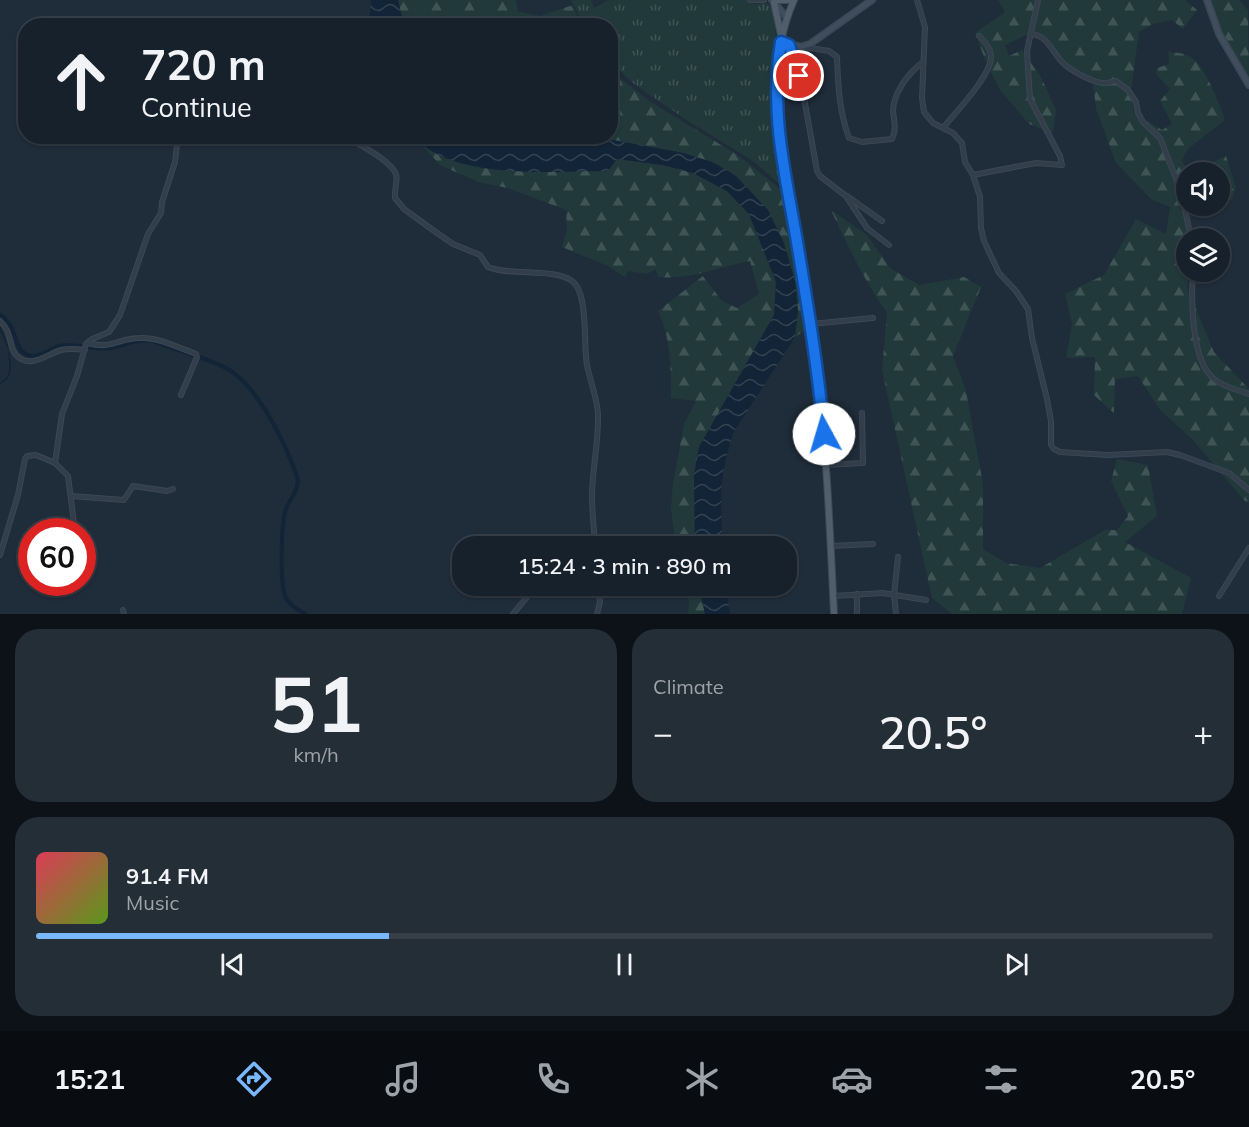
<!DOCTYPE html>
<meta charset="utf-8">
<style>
:root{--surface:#17212b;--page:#242e37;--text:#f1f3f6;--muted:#9ea3a9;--line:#363e47;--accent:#79b7ff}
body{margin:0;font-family:Mulish,sans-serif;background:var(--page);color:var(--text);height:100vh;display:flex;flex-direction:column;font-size:22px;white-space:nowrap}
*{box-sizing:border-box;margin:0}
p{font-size:20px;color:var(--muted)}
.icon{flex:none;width:33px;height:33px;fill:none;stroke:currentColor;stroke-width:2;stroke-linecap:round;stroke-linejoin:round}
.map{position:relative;height:614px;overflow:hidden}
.sheet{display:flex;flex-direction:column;gap:15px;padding:15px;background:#0d1218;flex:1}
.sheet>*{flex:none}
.guide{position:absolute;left:18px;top:18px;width:600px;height:126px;border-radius:24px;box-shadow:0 2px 4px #0004,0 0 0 2px var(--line);background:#17212b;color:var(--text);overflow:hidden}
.fabs{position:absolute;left:1176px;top:162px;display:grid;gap:12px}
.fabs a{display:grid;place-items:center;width:54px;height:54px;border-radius:50%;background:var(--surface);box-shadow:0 2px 4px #0004,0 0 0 2px var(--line);font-size:30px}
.speed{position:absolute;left:18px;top:518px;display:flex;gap:12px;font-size:30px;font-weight:700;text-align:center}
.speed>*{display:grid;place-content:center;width:78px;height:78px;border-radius:50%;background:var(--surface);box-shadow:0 2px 4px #0004,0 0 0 2px var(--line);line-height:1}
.speed .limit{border:9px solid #d22;background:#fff;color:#111}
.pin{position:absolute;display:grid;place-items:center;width:51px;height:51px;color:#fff;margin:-26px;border:3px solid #fff;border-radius:50%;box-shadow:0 2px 6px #0007}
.me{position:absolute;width:66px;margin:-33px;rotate:354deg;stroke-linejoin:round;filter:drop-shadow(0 0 4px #0008)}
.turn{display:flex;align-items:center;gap:21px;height:126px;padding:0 24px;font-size:27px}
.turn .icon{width:78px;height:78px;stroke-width:2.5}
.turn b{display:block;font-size:42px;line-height:51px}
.big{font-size:45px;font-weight:600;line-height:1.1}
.sheet .card{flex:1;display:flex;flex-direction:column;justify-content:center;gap:9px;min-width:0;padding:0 21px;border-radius:24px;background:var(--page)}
.sheet .dial{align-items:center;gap:0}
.dial b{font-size:78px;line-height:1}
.song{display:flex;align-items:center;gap:18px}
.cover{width:72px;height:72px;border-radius:9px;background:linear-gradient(135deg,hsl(350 70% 55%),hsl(90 70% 35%))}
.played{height:6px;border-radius:3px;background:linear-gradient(90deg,var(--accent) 30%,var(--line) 30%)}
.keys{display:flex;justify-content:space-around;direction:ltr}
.heat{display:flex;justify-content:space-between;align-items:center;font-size:33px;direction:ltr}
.sheet .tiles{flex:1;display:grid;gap:15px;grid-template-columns:1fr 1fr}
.card:last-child{grid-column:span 2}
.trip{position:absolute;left:452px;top:536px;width:345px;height:60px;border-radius:24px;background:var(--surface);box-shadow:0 2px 4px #0004,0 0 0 2px var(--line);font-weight:600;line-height:60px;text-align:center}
.menu{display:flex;height:96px;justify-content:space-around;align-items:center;background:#090d11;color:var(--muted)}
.menu .icon{width:42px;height:42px}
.menu .active{color:var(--accent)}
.menu b{font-size:27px;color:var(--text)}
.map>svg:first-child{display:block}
</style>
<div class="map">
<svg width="1249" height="614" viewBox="0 0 1249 614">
<defs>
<pattern id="grass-tufts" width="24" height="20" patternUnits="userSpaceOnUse" patternTransform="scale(1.5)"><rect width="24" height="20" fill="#21393a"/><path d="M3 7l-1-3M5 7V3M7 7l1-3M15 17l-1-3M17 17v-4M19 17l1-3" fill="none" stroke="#3f5455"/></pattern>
<pattern id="forest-firs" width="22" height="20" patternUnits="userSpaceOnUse" patternTransform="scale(1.5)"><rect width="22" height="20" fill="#21393a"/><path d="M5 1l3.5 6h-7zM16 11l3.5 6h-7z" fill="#3f5455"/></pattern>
<pattern id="water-waves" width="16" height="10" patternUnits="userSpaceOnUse" patternTransform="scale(1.5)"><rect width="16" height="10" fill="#122437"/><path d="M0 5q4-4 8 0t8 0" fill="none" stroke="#324252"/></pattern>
</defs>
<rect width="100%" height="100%" fill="#1f2c39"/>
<path fill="url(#grass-tufts)" d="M571 0H591L594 8 608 0H747L752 4 768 3C783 28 771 55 771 82 771 116 776 151 781 185L753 161 691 123 634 84 611 62 610 26 584 25Z"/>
<path fill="url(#forest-firs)" d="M398 0H516L518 12 540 16 573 5 580 25H404Z
M996 0H1185L1197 10 1183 29 1172 20 1153 24 1139 32 1131 91 1134 113 1162 130 1172 124 1160 101 1170 89 1156 74 1157 68 1169 64 1168 51C1176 53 1185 53 1191 57 1205 66 1220 104 1225 120L1188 149 1182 160 1188 172H1186L1185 206 1191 238H1186V272H1189L1187 287 1214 352 1249 389V502L1245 501 1193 440 1160 410 1138 376 1115 379 1114 413 1094 395 1095 357 1066 358 1072 324 1065 294 1104 275 1136 219 1166 234 1170 207 1152 200 1116 163 1096 109 1093 83 1065 66 1048 42 1033 32 1005 45 1009 56 1022 50 1041 77 1056 110 1053 133 1029 124 1000 90 986 62 975 33 1005 12 998 0Z
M1209 0H1239L1248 10 1249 80 1220 28Z
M611 71 648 100 739 156 783 191 807 329 795 337 798 310 768 210 735 175 712 162 683 153 597 137 490 145 466 137 610 136Z
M421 144 445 159H617L663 165 693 173 727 191 749 214 776 283 774 315 699 447 694 475 695 546H676L671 509 673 484 684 424 696 401 671 398C671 367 671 339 658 311L703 276 722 301 737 308 759 294 750 261C719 267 690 280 658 277L656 269 647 274 628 271 625 277 608 266 562 247 567 229 566 210 507 188 479 182 460 174 440 165Z
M1226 156 1236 188 1232 200 1220 201V172H1191Z
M831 210 867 235 890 268 919 285 964 277 981 287 953 356 966 391 983 484V549L1006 563 1040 568 1105 530H1117L1128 516 1111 481 1117 459 1148 465 1157 516 1125 542 1191 578 1182 614H952L932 598 882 370 887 313C864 281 848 246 831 210Z
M684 585H699L705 614H688L689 601Z"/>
<path fill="url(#water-waves)" d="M371 0H398L404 25H369Z
M414 137H466L490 145 597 137 683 153 712 162 735 175 768 210 784 243 795 281 798 310 795 337 733 433 725 462 721 488 722 546H695L694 475 699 447 774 315 776 281 749 214 727 191 693 173 663 165 617 159 608 171C552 171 455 181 414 137Z
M699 585H725L730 614H705Z"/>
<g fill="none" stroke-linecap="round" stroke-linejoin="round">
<path stroke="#122437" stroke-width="1.5" d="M0 328 8 347
M0 383C13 378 10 365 9 353"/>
<path stroke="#122437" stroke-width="4" d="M0 315C18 326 13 346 24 353 35 361 48 350 59 346 77 342 93 351 111 348 127 345 134 339 152 341 175 350 205 357 226 368 258 385 287 446 298 480 297 495 290 497 286 509 281 523 279 589 287 600 292 607 299 610 305 614"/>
<g stroke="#3c4753" stroke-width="6">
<path id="street" d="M750 0H764
M917 0 925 27 922 98 924 112 933 123 953 133 962 143 965 162 973 175 980 197 981 228 984 241 999 273 1016 291 1028 309 1032 338 1047 399 1051 421V445L1054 449 1060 452 1108 455 1167 452 1180 455 1229 473 1249 490
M1031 34C1047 35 1052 51 1061 61 1069 70 1096 85 1107 83 1111 82 1113 81 1116 81L1128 90 1136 102 1138 113 1143 122 1160 138 1181 191 1191 238
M789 45 803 92 817 171 820 176 846 196 867 228 889 245
M804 47 829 51 837 57C838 84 839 111 849 138L862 142 892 139C897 129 894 121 893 111 893 94 908 73 922 63
M943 128C955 113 993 74 991 55 990 47 985 42 979 36
M345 136C358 144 390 160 396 174 398 181 394 190 395 198L404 209 437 233 453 244 480 255 488 267C509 276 556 268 572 281 589 293 583 345 587 365 590 381 597 397 598 414 599 441 592 469 592 496 592 512 594 529 595 546
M973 175 1036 163 1062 165 1060 156 1030 99 1027 51 1038 0
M847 196 882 221
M1193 272C1191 299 1191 361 1214 379 1224 387 1238 390 1249 394
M0 321C13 333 8 346 16 355 30 370 47 354 61 350 69 348 77 349 85 350
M811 324 873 318
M88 343C112 350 118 338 140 338 158 337 179 348 196 354L197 357 181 395
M55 463 68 476 75 531
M826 465 863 463 862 413
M71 496 124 500 133 486 167 491 173 489
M831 546 873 544
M0 555 18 495 25 459 27 456 36 455 55 463 62 414 77 376 86 344 92 339 109 332 120 315 148 234 161 213 162 202 175 162 178 136
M82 568H87
M857 594V614
M833 596 883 593 926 600
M1219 596 1249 548
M123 610 124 614
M513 614 527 597V593L523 587
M597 614 600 602 598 585
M896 614 894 595 898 557"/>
</g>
<g stroke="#3c4753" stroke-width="8">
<path id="secondary" d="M772 0 787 18
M1207 0 1219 34 1249 85
M781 42 801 47 810 44 872 0"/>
</g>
<g stroke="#3c4753" stroke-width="8">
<path id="primary" d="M775 0H788
M794 0C761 75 782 156 795 233 804 280 811 326 817 373 827 453 830 533 834 614
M774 3 781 35"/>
</g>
<use href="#street" stroke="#323e4a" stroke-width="4"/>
<use href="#secondary" stroke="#404d5d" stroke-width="5"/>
<use href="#primary" stroke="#505d6a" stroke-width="6"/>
</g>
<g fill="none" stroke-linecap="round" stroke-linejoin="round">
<g stroke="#114b97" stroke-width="15">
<path id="route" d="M799 76 789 45 781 42C770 111 784 168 796 236 807 302 818 368 824 434"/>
</g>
<use href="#route" stroke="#1a73e8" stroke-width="10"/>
</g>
</svg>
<div class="fabs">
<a><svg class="icon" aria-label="sound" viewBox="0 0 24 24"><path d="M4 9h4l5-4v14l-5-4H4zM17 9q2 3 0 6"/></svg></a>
<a><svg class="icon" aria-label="layers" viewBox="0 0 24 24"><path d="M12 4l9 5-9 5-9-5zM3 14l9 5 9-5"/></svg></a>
</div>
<div class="speed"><div class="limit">60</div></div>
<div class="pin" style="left:799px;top:76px;background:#d93025"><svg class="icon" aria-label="arrive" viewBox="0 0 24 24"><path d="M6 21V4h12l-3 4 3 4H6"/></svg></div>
<svg class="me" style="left:824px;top:434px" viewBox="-20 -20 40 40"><circle r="19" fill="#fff"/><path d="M0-13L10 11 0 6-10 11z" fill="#1a73e8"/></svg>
<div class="trip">15:24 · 3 min · 890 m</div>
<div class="guide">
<div class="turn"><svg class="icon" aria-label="ahead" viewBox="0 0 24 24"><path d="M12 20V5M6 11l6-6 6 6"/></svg><div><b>720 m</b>Continue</div></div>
</div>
</div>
<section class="sheet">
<div class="tiles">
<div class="card dial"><b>51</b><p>km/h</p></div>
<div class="card"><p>Climate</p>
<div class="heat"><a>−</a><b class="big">20.5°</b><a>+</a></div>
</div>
<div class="card">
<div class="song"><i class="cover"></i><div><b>91.4 FM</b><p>Music</p></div></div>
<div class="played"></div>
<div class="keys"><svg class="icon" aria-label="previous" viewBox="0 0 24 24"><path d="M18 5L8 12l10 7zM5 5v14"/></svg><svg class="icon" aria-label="pause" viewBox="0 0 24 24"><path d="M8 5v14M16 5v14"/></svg><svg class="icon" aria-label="next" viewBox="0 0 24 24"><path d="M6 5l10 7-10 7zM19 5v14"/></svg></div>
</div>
</div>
</section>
<nav class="menu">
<b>15:21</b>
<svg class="icon active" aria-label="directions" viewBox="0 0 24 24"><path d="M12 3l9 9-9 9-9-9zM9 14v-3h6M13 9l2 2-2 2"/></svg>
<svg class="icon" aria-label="music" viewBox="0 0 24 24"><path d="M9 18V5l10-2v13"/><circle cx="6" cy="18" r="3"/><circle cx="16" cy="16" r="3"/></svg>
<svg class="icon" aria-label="phone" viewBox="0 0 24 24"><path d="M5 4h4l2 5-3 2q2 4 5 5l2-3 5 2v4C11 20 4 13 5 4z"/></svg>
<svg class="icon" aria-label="climate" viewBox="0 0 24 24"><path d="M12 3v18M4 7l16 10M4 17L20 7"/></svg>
<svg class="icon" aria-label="car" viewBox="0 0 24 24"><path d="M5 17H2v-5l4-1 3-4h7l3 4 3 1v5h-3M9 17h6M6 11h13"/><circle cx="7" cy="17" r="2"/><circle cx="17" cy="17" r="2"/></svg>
<svg class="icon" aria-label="filters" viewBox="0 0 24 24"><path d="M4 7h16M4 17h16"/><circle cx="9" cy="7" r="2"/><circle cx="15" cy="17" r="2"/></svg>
<b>20.5°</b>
</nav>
